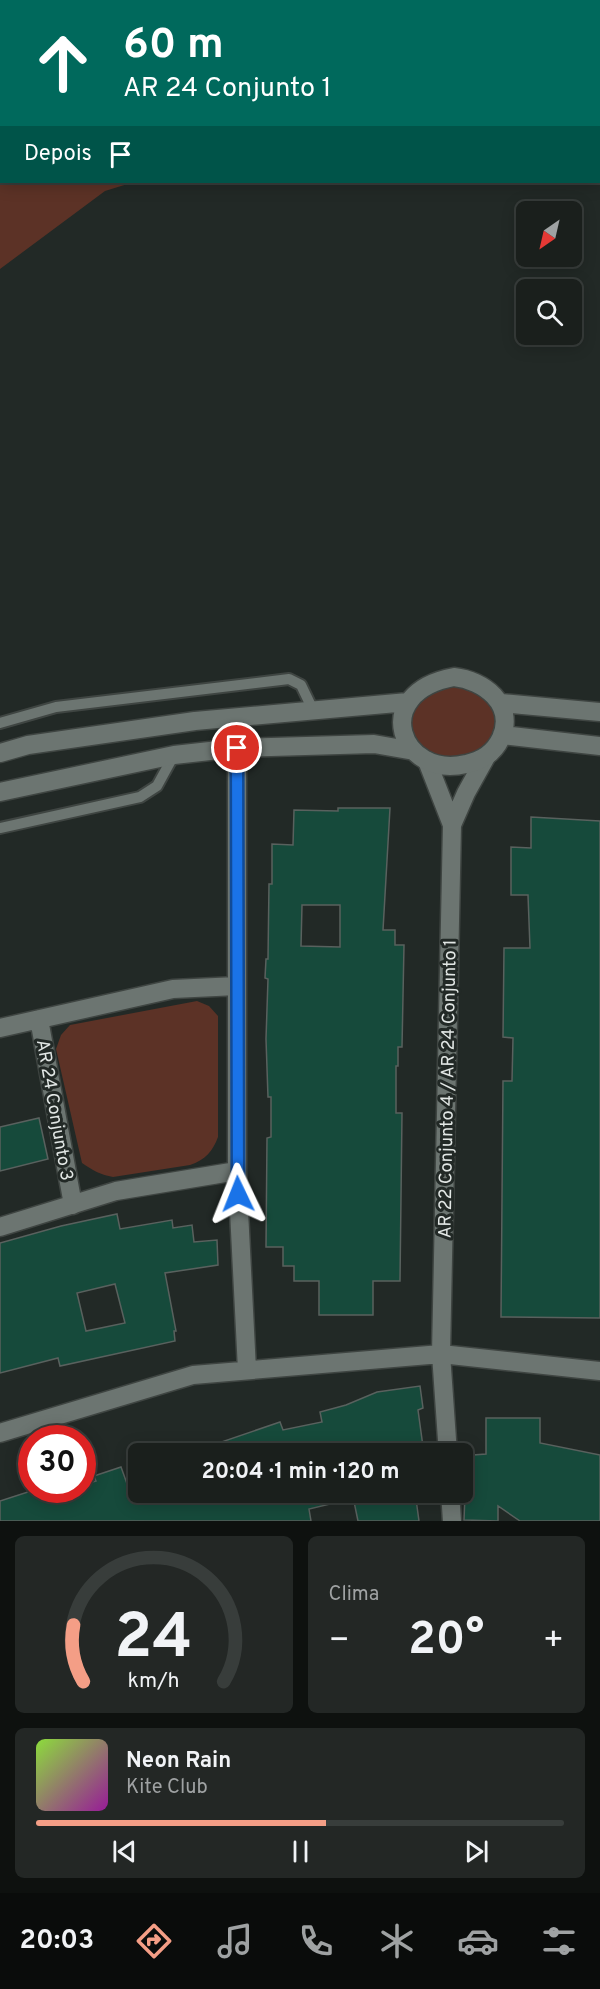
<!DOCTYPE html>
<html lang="pt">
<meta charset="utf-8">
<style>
:root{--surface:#1a1f1c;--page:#232725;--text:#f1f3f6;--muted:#9fa2a3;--line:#383d3b;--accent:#f49e86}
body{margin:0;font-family:Overpass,sans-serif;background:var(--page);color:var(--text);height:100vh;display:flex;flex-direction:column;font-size:22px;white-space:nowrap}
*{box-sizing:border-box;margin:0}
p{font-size:20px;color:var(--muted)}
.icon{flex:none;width:33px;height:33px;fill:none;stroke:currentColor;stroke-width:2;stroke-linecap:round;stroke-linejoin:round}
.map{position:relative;height:1521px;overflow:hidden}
.panel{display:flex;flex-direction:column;gap:15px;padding:15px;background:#0e110f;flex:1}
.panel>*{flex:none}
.guide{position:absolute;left:0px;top:0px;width:600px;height:183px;box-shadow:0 3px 15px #0003,0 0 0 2px var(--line);background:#00695c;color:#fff;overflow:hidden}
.needle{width:39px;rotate:214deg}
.buttons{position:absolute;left:516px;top:201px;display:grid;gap:12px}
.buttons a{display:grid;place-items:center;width:66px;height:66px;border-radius:9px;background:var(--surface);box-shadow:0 3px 15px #0003,0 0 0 2px var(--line);font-size:30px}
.speed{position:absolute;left:18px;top:1425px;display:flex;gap:12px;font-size:30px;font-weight:700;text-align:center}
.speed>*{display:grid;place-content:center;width:78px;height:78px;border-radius:50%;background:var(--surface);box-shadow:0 3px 15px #0003,0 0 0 2px var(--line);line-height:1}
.speed .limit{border:9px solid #d22;background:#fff;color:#111}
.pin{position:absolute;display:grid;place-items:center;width:51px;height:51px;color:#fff;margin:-26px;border:3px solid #fff;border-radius:50%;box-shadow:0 2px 6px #0007}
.me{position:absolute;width:66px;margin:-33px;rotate:358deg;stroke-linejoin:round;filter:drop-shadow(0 0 4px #0008)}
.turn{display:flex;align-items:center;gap:21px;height:126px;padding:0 24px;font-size:27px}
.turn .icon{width:78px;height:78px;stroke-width:2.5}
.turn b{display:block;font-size:42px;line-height:51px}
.then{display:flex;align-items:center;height:57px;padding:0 24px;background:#0003;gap:12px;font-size:22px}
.big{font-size:45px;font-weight:700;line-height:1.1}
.panel .tile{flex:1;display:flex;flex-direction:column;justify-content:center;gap:9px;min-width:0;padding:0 21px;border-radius:9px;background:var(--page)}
.panel .dial{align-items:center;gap:0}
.dial svg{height:156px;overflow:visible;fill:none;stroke:var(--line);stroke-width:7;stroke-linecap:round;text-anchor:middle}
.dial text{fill:var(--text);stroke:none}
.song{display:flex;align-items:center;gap:18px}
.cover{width:72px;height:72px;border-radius:9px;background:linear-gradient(135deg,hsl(90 70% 55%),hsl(300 70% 35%))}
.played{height:6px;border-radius:3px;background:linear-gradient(90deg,var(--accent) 55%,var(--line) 55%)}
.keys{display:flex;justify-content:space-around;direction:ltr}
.heat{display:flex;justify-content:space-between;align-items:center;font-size:33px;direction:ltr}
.panel .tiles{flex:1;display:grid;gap:15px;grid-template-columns:1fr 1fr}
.tile:last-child{grid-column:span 2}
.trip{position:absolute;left:128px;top:1443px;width:345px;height:60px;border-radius:9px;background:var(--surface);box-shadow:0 3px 15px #0003,0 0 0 2px var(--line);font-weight:700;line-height:60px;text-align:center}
.tabs{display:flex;height:96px;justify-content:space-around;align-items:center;background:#0a0c0b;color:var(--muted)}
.tabs .icon{width:42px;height:42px}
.tabs .selected{color:var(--accent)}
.tabs b{font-size:27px;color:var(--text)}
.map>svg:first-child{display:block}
</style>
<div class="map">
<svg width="600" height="1521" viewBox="0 0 600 1521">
<rect width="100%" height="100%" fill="#222926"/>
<path fill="#5c3226" d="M0 0H600V179L598 2H2V182H134L105 191 0 269Z
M466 684 496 706 497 734 483 753 447 760 418 746 407 719 429 690Z
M197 1001 209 1006 218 1016V1137C213 1151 205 1160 190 1165L113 1177C101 1175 92 1170 82 1163L56 1049 61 1035 70 1025Z"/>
<path fill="#164a3b" stroke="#59615e" stroke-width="1.5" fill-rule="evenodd" d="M338 808H390L383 930H395V945H404L402 1047H398V1066H396V1113H402L400 1281H373V1315H319V1281H294V1266H283V1247H266L267 1138 271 1137V1097H268L266 1039 268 979 265 978 266 959H268L269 884H272V844L293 845 294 810 338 811ZM302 905H340V947L301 946Z
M531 817 600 821V1318L501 1317 503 1081H512L513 1038 503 1037 504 948H530L528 895H511V847L531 848Z
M39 1118 48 1159 0 1171V1127Z
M117 1214 120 1229 172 1220 173 1228 192 1225 194 1242 217 1240 218 1265 165 1273 176 1331H174L175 1341 60 1366 58 1358 0 1373V1243L61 1226ZM115 1284 125 1323 86 1331 77 1293Z
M420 1386 423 1408 418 1410 424 1454H195V1451L280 1422 283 1430 322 1422 320 1412 346 1405 377 1392Z
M486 1418H540V1443L600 1455V1521H520L498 1506V1521L464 1520 465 1495H473V1455L486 1454Z
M121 1467 130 1492H346L347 1500 309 1509 311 1521H0V1501L34 1490H82V1485L96 1481 94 1476Z
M352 1492H415L419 1521H358Z"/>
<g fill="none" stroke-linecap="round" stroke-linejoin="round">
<g stroke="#3f4542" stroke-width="14">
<path id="lane" d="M0 723 56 707 289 679 301 685 313 710
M0 828 140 797 157 786 174 755"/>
</g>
<g stroke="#3f4542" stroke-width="21">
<path id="street" d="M237 748V1171L247 1370
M427 761 452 825
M39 1019 73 1205
M0 1028 173 989 237 986
M0 1227 116 1191 237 1171
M0 1433 193 1375 441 1354 600 1371
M448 1454 441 1354 452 825 466 793 486 757
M450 1492 452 1521"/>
</g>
<g stroke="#3f4542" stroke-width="21">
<path id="secondary" d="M454 677C483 680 516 704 501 738 494 753 482 761 466 764 401 780 368 693 454 677Z
M501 703 600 712
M502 735 600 746
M0 753 28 745 195 721 408 702
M0 792 174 755 237 748 374 744 414 751"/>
</g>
<use href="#lane" stroke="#6c7571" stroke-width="10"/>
<use href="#street" stroke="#6c7571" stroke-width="18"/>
<use href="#secondary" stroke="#6c7571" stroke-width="18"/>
</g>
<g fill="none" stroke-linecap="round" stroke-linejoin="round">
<g stroke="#114b97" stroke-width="15">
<path id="route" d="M237 748 238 1194"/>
</g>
<use href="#route" stroke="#1a73e8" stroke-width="10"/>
</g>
<g text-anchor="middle" stroke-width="6" stroke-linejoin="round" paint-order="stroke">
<g font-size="18" fill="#e2e7e5" stroke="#222926">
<text transform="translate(447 1089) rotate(-89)" y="6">AR 22 Conjunto 4 / AR 24 Conjunto 1</text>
<text transform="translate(55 1110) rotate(80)" y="6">AR 24 Conjunto 3</text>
</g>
</g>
</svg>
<div class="buttons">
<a><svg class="needle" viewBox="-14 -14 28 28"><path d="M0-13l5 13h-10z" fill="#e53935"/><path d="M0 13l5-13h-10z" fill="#9fa2a3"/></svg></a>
<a><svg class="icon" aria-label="search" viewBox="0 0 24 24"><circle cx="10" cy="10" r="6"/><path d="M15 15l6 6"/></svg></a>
</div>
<div class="speed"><div class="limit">30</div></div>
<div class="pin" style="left:237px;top:748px;background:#d93025"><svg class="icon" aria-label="arrive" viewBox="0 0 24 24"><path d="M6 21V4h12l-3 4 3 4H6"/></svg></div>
<svg class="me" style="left:238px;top:1194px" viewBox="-20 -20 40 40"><path d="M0-17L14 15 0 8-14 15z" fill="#1a73e8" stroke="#fff" stroke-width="4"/></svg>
<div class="trip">20:04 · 1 min · 120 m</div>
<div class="guide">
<div class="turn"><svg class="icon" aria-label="ahead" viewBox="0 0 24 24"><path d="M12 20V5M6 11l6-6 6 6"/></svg><div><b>60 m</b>AR 24 Conjunto 1</div></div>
<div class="then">Depois<svg class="icon" aria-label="arrive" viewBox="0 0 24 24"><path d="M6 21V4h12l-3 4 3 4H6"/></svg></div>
</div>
</div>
<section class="panel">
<div class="tiles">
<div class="tile dial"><svg viewBox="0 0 100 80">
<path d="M14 69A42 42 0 1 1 86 69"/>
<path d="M14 69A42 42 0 0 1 9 40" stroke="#f49e86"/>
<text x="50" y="56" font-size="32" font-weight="700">24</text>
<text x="50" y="72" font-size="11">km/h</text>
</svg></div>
<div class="tile"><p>Clima</p>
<div class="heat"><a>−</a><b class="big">20°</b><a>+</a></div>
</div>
<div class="tile">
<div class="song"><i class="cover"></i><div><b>Neon Rain</b><p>Kite Club</p></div></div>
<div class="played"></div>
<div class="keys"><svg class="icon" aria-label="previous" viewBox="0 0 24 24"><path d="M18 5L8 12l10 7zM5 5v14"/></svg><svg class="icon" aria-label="pause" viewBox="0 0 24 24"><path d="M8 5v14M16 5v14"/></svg><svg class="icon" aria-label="next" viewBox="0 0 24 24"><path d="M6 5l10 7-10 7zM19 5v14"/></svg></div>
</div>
</div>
</section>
<nav class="tabs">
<b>20:03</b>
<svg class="icon selected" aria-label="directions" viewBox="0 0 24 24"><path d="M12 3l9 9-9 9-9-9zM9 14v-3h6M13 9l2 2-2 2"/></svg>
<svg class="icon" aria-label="music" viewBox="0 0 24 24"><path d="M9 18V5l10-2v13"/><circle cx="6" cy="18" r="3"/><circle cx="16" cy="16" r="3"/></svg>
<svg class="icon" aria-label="phone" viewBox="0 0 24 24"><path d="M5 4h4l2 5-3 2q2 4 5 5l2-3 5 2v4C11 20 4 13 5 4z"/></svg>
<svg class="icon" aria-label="climate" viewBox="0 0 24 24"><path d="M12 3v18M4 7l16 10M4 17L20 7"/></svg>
<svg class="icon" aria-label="car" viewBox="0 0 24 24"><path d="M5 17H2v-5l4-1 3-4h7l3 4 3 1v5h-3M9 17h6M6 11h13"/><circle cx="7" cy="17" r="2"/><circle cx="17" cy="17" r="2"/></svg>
<svg class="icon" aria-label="filters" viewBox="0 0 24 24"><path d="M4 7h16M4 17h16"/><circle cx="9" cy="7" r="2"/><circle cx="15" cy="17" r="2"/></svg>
</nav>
